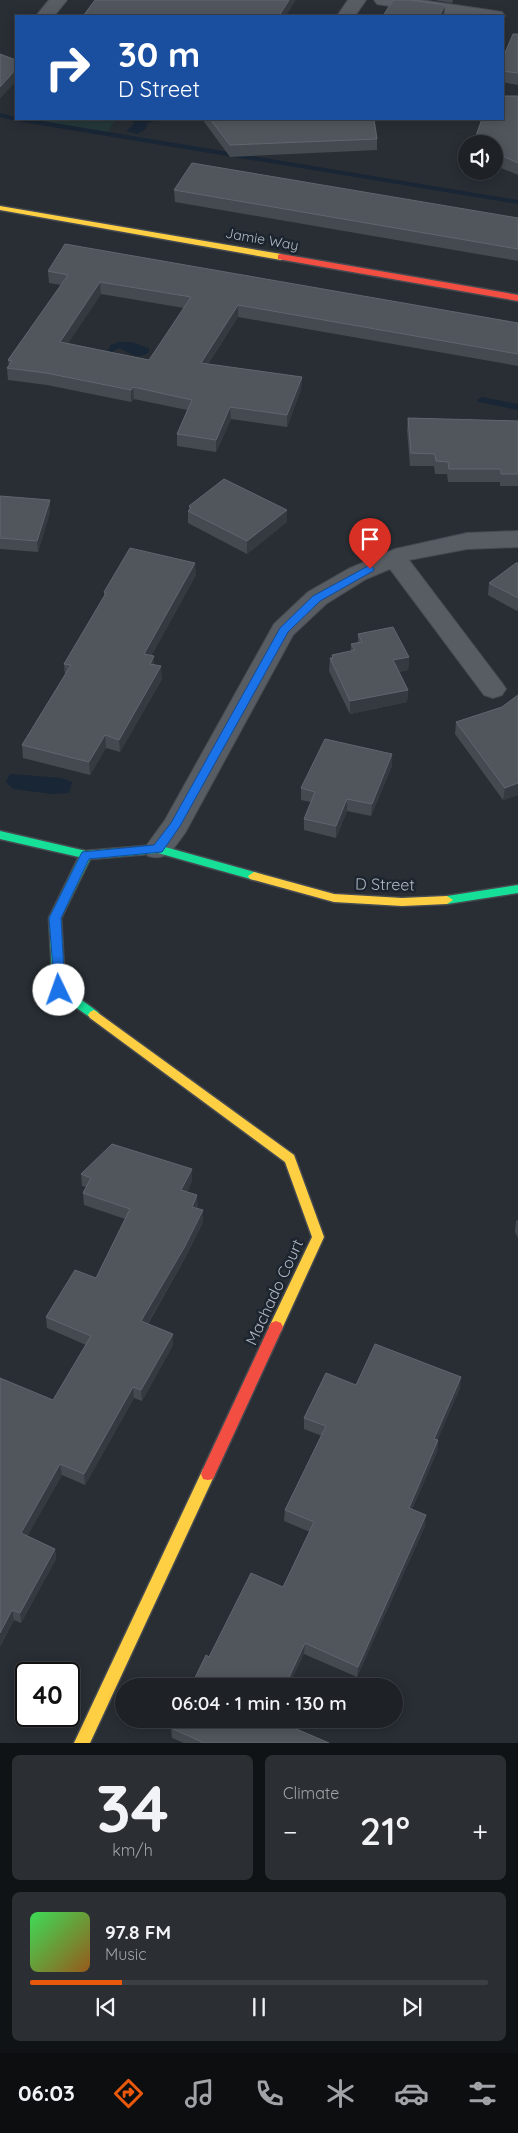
<!DOCTYPE html>
<meta charset="utf-8">
<style>
:root{--surface:#1e2227;--page:#2b2f33;--text:#f1f3f6;--muted:#a1a4a7;--line:#3c3f44;--accent:#ea580c}
body{margin:0;font-family:Quicksand,sans-serif;background:var(--page);color:var(--text);height:100vh;display:flex;flex-direction:column;font-size:19px;white-space:nowrap}
*{box-sizing:border-box;margin:0}
p{font-size:16px;color:var(--muted)}
.icon{flex:none;width:28px;height:28px;fill:none;stroke:currentColor;stroke-width:2;stroke-linecap:round;stroke-linejoin:round}
.map{position:relative;height:1743px;overflow:hidden}
.side{display:flex;flex-direction:column;gap:12px;padding:12px;background:#101315;flex:1}
.side>*{flex:none}
.top-card{position:absolute;left:15px;top:15px;width:489px;height:105px;border-radius:0px;box-shadow:0 2px 12px #0003,0 0 0 1px var(--line);background:#1a4fa0;color:#fff;overflow:hidden}
.buttons{position:absolute;left:458px;top:135px;display:grid;gap:10px}
.buttons a{display:grid;place-items:center;width:45px;height:45px;border-radius:50%;background:var(--surface);box-shadow:0 2px 12px #0003,0 0 0 1px var(--line);font-size:25px}
.speed{position:absolute;left:15px;top:1662px;display:flex;gap:10px;font-size:25px;font-weight:700;text-align:center}
.speed>*{display:grid;place-content:center;width:65px;height:65px;border-radius:50%;background:var(--surface);box-shadow:0 2px 12px #0003,0 0 0 1px var(--line);line-height:1}
.speed .limit{border:2px solid #111;border-radius:8px;background:#fff;color:#111}
.pin{position:absolute;display:grid;place-items:center;width:42px;height:42px;color:#fff;margin:-51px -21px;border-radius:50% 50% 50% 0;rotate:-45deg;box-shadow:0 0 5px #0007}
.pin .icon{rotate:45deg}
.me{position:absolute;width:55px;margin:-28px;rotate:357deg;stroke-linejoin:round;filter:drop-shadow(0 0 4px #0008)}
.turn{display:flex;align-items:center;gap:18px;height:105px;padding:0 20px;font-size:22px}
.turn .icon{width:65px;height:65px;stroke-width:2.5}
.turn b{display:block;font-size:35px;line-height:42px}
.big{font-size:38px;font-weight:600;line-height:1.1}
.side .card{flex:1;display:flex;flex-direction:column;justify-content:center;gap:8px;min-width:0;padding:0 18px;border-radius:8px;background:var(--page)}
.side .dial{align-items:center;gap:0}
.dial b{font-size:65px;line-height:1}
.song{display:flex;align-items:center;gap:15px}
.cover{width:60px;height:60px;border-radius:8px;background:linear-gradient(135deg,hsl(130 70% 55%),hsl(30 70% 35%))}
.played{height:5px;border-radius:2px;background:linear-gradient(90deg,var(--accent) 20%,var(--line) 20%)}
.keys{display:flex;justify-content:space-around;direction:ltr}
.heat{display:flex;justify-content:space-between;align-items:center;font-size:28px;direction:ltr}
.side .tiles{flex:1;display:grid;gap:12px;grid-template-columns:1fr 1fr}
.card:last-child{grid-column:span 2}
.trip{position:absolute;left:115px;top:1678px;width:288px;height:50px;border-radius:25px;background:var(--surface);box-shadow:0 2px 12px #0003,0 0 0 1px var(--line);font-weight:600;line-height:50px;text-align:center}
.tabs{display:flex;height:80px;justify-content:space-around;align-items:center;background:#0c0e10;color:var(--muted)}
.tabs .icon{width:35px;height:35px}
.tabs .on{color:var(--accent)}
.tabs b{font-size:22px;color:var(--text)}
.map>svg:first-child{display:block}
</style>
<div class="map">
<svg width="518" height="1743" viewBox="0 0 518 1743">
<rect width="100%" height="100%" fill="#282e34"/>
<path fill="#253839" d="M27 119H117L107 132Z"/>
<path fill="#192636" d="M133 119H160L148 123 145 130 137 134 126 131 134 124Z
M119 342H131L149 348V352C136 361 131 353 119 348L110 353 107 352 111 345Z
M10 774 61 778 72 782 69 793 52 794 13 789 6 782Z"/>
<g fill="none" stroke-linecap="round" stroke-linejoin="round">
<path fill="#192636" fill-rule="evenodd" d="M0 113 16 117V119H30L518 200V204L16 121 0 117Z
M482 397 518 404V410L479 402 477 400Z"/>
<g stroke="#464a51" stroke-width="2">
<path id="street" d="M49 0H67L54 16H36Z
M348 0H366L355 16H337Z
M374 0H421L496 11 502 12 505 16 502 20V16H460L383 5 377 4Z
M518 531V547L467 549 409 560 502 683 506 689 502 695 493 698 484 695 390 569 366 579 326 604 293 635 185 833C174 847 168 862 148 856L144 849 165 820 274 624 308 592 348 569 395 549 467 533Z"/>
</g>
<g stroke="#464a51" stroke-width="3">
<path id="fast" d="M0 831 86 851 158 845 258 873 260 876 254 880 158 853 90 859 61 918 65 988 98 1012 100 1015 98 1018 94 1020 55 993 53 990 49 918 79 857 0 839Z
M518 885V893L447 904 441 900 447 896Z"/>
</g>
<g stroke="#464a51" stroke-width="3">
<path id="slow" d="M0 206 281 254 285 257 281 260 0 210Z
M254 872 334 894 402 898 447 896 453 900 447 904 402 906 334 902 250 879 248 876Z
M94 1010 294 1155 324 1237 281 1331 276 1333 271 1331 269 1327 312 1237 285 1162 90 1018 88 1015 90 1012Z
M208 1468 213 1469 215 1474 90 1743H74L203 1469Z"/>
</g>
<g stroke="#464a51" stroke-width="3">
<path id="jam" d="M281 254 518 295V301L278 259V255Z
M276 1321 281 1323 283 1327 213 1479 208 1480 203 1479 201 1474 203 1469 271 1323Z"/>
</g>
<use href="#street" fill="#585c63" fill-rule="evenodd"/>
<use href="#fast" fill="#16e098" fill-rule="evenodd"/>
<use href="#slow" fill="#ffcf43" fill-rule="evenodd"/>
<use href="#jam" fill="#f24e42" fill-rule="evenodd"/>
</g>
<path fill="#454a51" fill-rule="evenodd" d="M434 0H453L452 3Z
M518 34V85L502 82V60Z
M518 96V175L494 165V144Z
M202 119H374L377 139V150L230 157Z
M174 190 518 218V261L175 202Z
M48 271 518 323V366L238 317 208 364 302 377 301 389 287 427 231 419 216 452 177 446V434L187 410 134 399 131 402 47 385 8 380 7 368 9 366 8 360 61 285 49 283ZM101 294 184 308 149 360 68 343Z
M408 418 518 421V486H500V482H448L447 474H435L434 466H410L407 430Z
M0 496 50 512 38 552 0 549Z
M189 506 287 510V522L247 554 188 523V511L189 510Z
M518 563V610L517 611 488 595 489 583Z
M196 575 151 656 154 665 162 679 120 752 106 748 90 775 23 758 22 745 65 675 64 664 104 597V592Z
M358 634 409 657 408 670 399 672 408 690 407 702 350 714 329 671 330 658H332V655L351 651V644L358 642Z
M518 695V795L503 800 455 734 456 722 502 707Z
M392 766 371 816 347 811 336 838 304 830V819L311 802 301 800V788Z
M192 1169V1181L187 1192 197 1195V1209L203 1222 184 1260 148 1324 173 1345 142 1401 134 1398 85 1485 62 1475 27 1536 55 1549 56 1559 21 1623 14 1620 0 1647 53 1400 86 1345 47 1328 46 1317 96 1278 125 1219 84 1205 83 1193 86 1187 82 1186 81 1174Z
M518 1220V1238L515 1232 516 1221Z
M356 1385 460 1388 437 1440H438L437 1452 412 1509 425 1526 357 1677 304 1654 209 1657 283 1587 310 1532 284 1521 285 1510 322 1436 304 1429V1418Z
M176 1719H274L329 1743H184L172 1738 171 1728Z"/>
<path fill="#353a40" d="M289 0H296L286 16H279Z
M445 5 444 16H439Z
M16 69V81L0 99V87Z
M100 282 101 294 61 354 60 342Z
M238 305V317L201 374V363Z
M302 377 301 389 287 427V415Z
M133 387 134 399 131 402V390Z
M230 407 231 419 216 452V440Z
M50 500V512L38 552 37 541Z
M287 510V522L247 554V541Z
M195 563 196 575 145 667 144 654Z
M154 656V669L150 664Z
M409 657 408 670 392 673 393 660Z
M161 666 162 679 120 752 119 740Z
M408 690 407 702 350 714V701Z
M105 735 106 748 90 775 89 762Z
M392 754V766L371 816 372 804Z
M518 783V795L503 800 505 788Z
M347 799V811L336 838V826Z
M192 1169V1181L182 1202 181 1190Z
M197 1195 198 1207 192 1219V1207Z
M203 1210V1222L184 1260 142 1333 141 1321Z
M173 1334V1345L142 1401 141 1390Z
M461 1377 460 1388 433 1451 434 1439Z
M133 1387 134 1398 85 1485 84 1474Z
M438 1440 437 1452 408 1519 409 1508Z
M60 1464 62 1475 23 1544 21 1533Z
M426 1515 425 1526 357 1677 358 1667Z
M55 1549 56 1559 21 1623 20 1613Z
M12 1610 14 1620 0 1647V1633Z
M305 1643 304 1654 289 1686H285Z"/>
<path fill="#51565d" stroke="#60666e" fill-rule="evenodd" d="M95 0H289L279 16H83Z
M393 0H411L445 5 439 16H383Z
M513 34H518V73L502 71V60Z
M0 54 16 60V69L0 87Z
M502 96H518V163L494 152V144H473L482 119H502Z
M210 119H374L377 139 230 145Z
M192 163 518 218V249L174 190Z
M65 244 518 323V354L238 305 201 363 302 377 287 415 230 407 216 440 177 434 192 400 133 387 131 390 46 373 7 368 12 361 8 360 68 275 48 271ZM100 282 191 297 149 360 60 342Z
M408 418 518 421V474H501V469H449L448 462 436 461 435 454 411 453Z
M224 479 287 510 247 541 188 511 191 508 189 506Z
M0 496 50 500 37 541 0 538Z
M130 548 195 563 144 654 154 656 150 664 161 666 119 740 105 735 89 762 22 745 71 665 64 664 106 593 104 592Z
M516 563H518V598L489 583Z
M393 627 409 657 393 660 408 690 350 701 330 658H333L332 655 355 650 351 644 362 642 358 634Z
M518 695V783L505 788 456 722 502 707Z
M325 739 392 754 372 804 347 799 336 826 304 819 315 792 301 788Z
M112 1144 192 1169 181 1190 197 1195 192 1207 203 1210 184 1248 141 1321 173 1334 141 1390 133 1387 84 1474 60 1464 21 1533 55 1549 20 1613 12 1610 0 1633V1378L53 1400 91 1336 46 1317 75 1270 96 1278 130 1209 83 1193 91 1178 81 1174Z
M375 1344 461 1377 434 1439 438 1440 409 1508 426 1515 358 1667 305 1643 285 1686H191L206 1655 209 1657 251 1573 283 1587 314 1522 285 1510 326 1426 304 1418 326 1373 356 1385Z
M176 1719H273L329 1743H202V1742L171 1728Z"/>
<path fill="#1a73e8" stroke="#114b97" d="M370 565 374 569 373 571 320 601 288 632 180 826 162 852 89 859 61 918 65 990 63 994H55L49 918 82 852 154 845 171 823 280 628 313 596Z"/>
<g text-anchor="middle" stroke-width="5" stroke-linejoin="round" paint-order="stroke">
<g font-size="14" fill="#b2bac6" stroke="#1c242e">
<text transform="translate(262 239) rotate(10)" y="5">Jamie Way</text>
</g>
<g font-size="16" fill="#b2bac6" stroke="#1c242e">
<text transform="translate(385 884) rotate(1)" y="6">D Street</text>
<text transform="translate(274 1292) rotate(-65)" y="6">Machado Court</text>
</g>
</g>
</svg>
<div class="buttons">
<a><svg class="icon" aria-label="sound" viewBox="0 0 24 24"><path d="M4 9h4l5-4v14l-5-4H4zM17 9q2 3 0 6"/></svg></a>
</div>
<div class="speed"><div class="limit">40</div></div>
<div class="pin" style="left:370px;top:569px;background:#d93025"><svg class="icon" aria-label="arrive" viewBox="0 0 24 24"><path d="M6 21V4h12l-3 4 3 4H6"/></svg></div>
<svg class="me" style="left:59px;top:990px" viewBox="-20 -20 40 40"><circle r="19" fill="#fff"/><path d="M0-13L10 11 0 6-10 11z" fill="#1a73e8"/></svg>
<div class="trip">06:04 · 1 min · 130 m</div>
<div class="top-card">
<div class="turn"><svg class="icon" aria-label="right" viewBox="0 0 24 24"><path d="M7 20v-9h11M14 6l5 5-5 5"/></svg><div><b>30 m</b>D Street</div></div>
</div>
</div>
<section class="side">
<div class="tiles">
<div class="card dial"><b>34</b><p>km/h</p></div>
<div class="card"><p>Climate</p>
<div class="heat"><a>−</a><b class="big">21°</b><a>+</a></div>
</div>
<div class="card">
<div class="song"><i class="cover"></i><div><b>97.8 FM</b><p>Music</p></div></div>
<div class="played"></div>
<div class="keys"><svg class="icon" aria-label="previous" viewBox="0 0 24 24"><path d="M18 5L8 12l10 7zM5 5v14"/></svg><svg class="icon" aria-label="pause" viewBox="0 0 24 24"><path d="M8 5v14M16 5v14"/></svg><svg class="icon" aria-label="next" viewBox="0 0 24 24"><path d="M6 5l10 7-10 7zM19 5v14"/></svg></div>
</div>
</div>
</section>
<nav class="tabs">
<b>06:03</b>
<svg class="icon on" aria-label="directions" viewBox="0 0 24 24"><path d="M12 3l9 9-9 9-9-9zM9 14v-3h6M13 9l2 2-2 2"/></svg>
<svg class="icon" aria-label="music" viewBox="0 0 24 24"><path d="M9 18V5l10-2v13"/><circle cx="6" cy="18" r="3"/><circle cx="16" cy="16" r="3"/></svg>
<svg class="icon" aria-label="phone" viewBox="0 0 24 24"><path d="M5 4h4l2 5-3 2q2 4 5 5l2-3 5 2v4C11 20 4 13 5 4z"/></svg>
<svg class="icon" aria-label="climate" viewBox="0 0 24 24"><path d="M12 3v18M4 7l16 10M4 17L20 7"/></svg>
<svg class="icon" aria-label="car" viewBox="0 0 24 24"><path d="M5 17H2v-5l4-1 3-4h7l3 4 3 1v5h-3M9 17h6M6 11h13"/><circle cx="7" cy="17" r="2"/><circle cx="17" cy="17" r="2"/></svg>
<svg class="icon" aria-label="filters" viewBox="0 0 24 24"><path d="M4 7h16M4 17h16"/><circle cx="9" cy="7" r="2"/><circle cx="15" cy="17" r="2"/></svg>
</nav>
